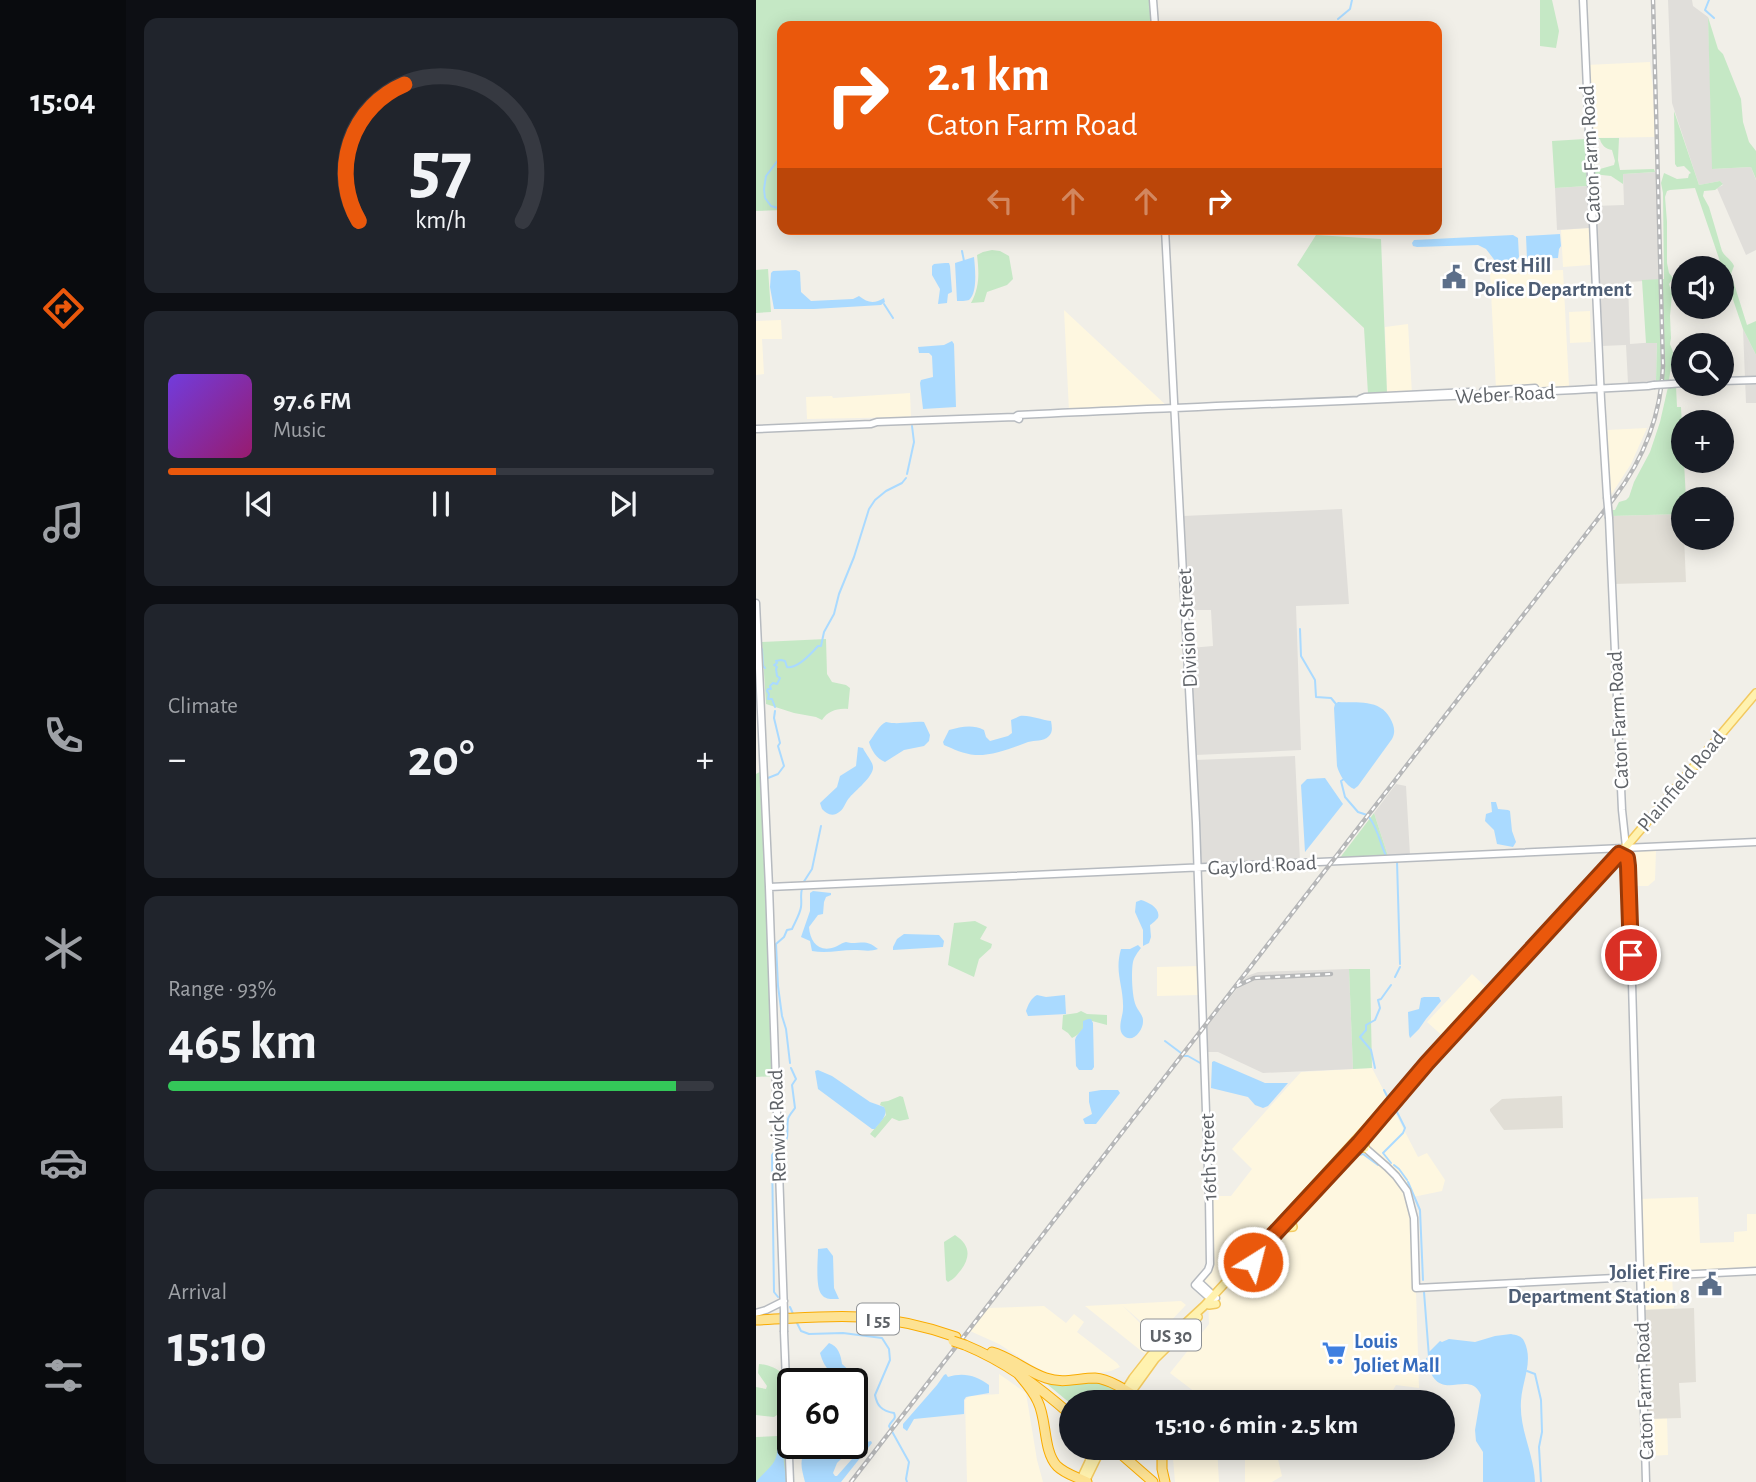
<!DOCTYPE html>
<meta charset="utf-8">
<style>
:root{--surface:#171b24;--page:#20242c;--text:#f1f3f6;--muted:#9ea1a6;--line:#363941;--accent:#ea580c}
body{margin:0;font-family:"Alegreya Sans",sans-serif;background:var(--page);color:var(--text);height:100vh;display:flex;flex-direction:column;font-size:26px;white-space:nowrap}
*{box-sizing:border-box;margin:0}
p{font-size:23px;color:var(--muted)}
.icon{flex:none;width:38px;height:38px;fill:none;stroke:currentColor;stroke-width:2;stroke-linecap:round;stroke-linejoin:round}
.map{position:relative;flex:1;overflow:hidden}
.drawer{display:flex;flex-direction:column;gap:18px;padding:18px;background:#0d0f14;width:630px}
.drawer>*{flex:none}
.hud{position:absolute;left:21px;top:21px;width:665px;height:214px;border-radius:14px;box-shadow:0 4px 18px #0003;background:#ea580c;color:#fff;overflow:hidden}
.controls{position:absolute;left:915px;top:256px;display:grid;gap:14px}
.controls a{display:grid;place-items:center;width:63px;height:63px;border-radius:50%;background:var(--surface);box-shadow:0 4px 18px #0003;font-size:35px}
.speed{position:absolute;left:21px;top:1368px;display:flex;gap:14px;font-size:35px;font-weight:700;text-align:center}
.speed>*{display:grid;place-content:center;width:91px;height:91px;border-radius:50%;background:var(--surface);box-shadow:0 4px 18px #0003;line-height:1}
.speed .limit{border:4px solid #111;border-radius:10px;background:#fff;color:#111}
.pin{position:absolute;display:grid;place-items:center;width:60px;height:60px;color:#fff;margin:-30px;border:4px solid #fff;border-radius:50%;box-shadow:0 2px 7px #0007}
.me{position:absolute;width:77px;margin:-38px;rotate:36deg;stroke-linejoin:round;filter:drop-shadow(0 0 5px #0008)}
.turn{display:flex;align-items:center;gap:24px;height:147px;padding:0 35px;font-size:32px}
.turn .icon{width:91px;height:91px;stroke-width:2.5}
.turn b{display:block;font-size:49px;line-height:60px}
.lanes{display:flex;align-items:center;height:66px;padding:0 35px;background:#0003;justify-content:center;gap:35px;direction:ltr}
.lanes .off{opacity:.35}
.big{font-size:52px;font-weight:700;line-height:1.1}
.drawer .card{flex:1;display:flex;flex-direction:column;justify-content:center;gap:10px;min-width:0;padding:0 24px;border-radius:14px;background:var(--page)}
.drawer .dial{align-items:center;gap:0}
.dial svg{height:182px;overflow:visible;fill:none;stroke:var(--line);stroke-width:7;stroke-linecap:round;text-anchor:middle}
.dial text{fill:var(--text);stroke:none}
.song{display:flex;align-items:center;gap:21px}
.cover{width:84px;height:84px;border-radius:10px;background:linear-gradient(135deg,hsl(260 70% 55%),hsl(320 70% 35%))}
.played{height:7px;border-radius:4px;background:linear-gradient(90deg,var(--accent) 60%,var(--line) 60%)}
.keys{display:flex;justify-content:space-around;direction:ltr}
.heat{display:flex;justify-content:space-between;align-items:center;font-size:38px;direction:ltr}
.charge{height:10px;border-radius:5px;background:linear-gradient(90deg,#34c759 93%,var(--line) 0)}
.trip{position:absolute;left:303px;top:1390px;width:396px;height:70px;border-radius:35px;background:var(--surface);box-shadow:0 4px 18px #0003;font-weight:700;line-height:70px;text-align:center}
main{display:flex;flex:1;min-height:0}
.tabs{display:flex;flex-direction:column;width:126px;justify-content:space-around;align-items:center;background:#090b0e;color:var(--muted)}
.tabs .icon{width:49px;height:49px}
.tabs .active{color:var(--accent)}
.tabs b{font-size:32px;color:var(--text)}
.map>svg:first-child{display:block}
</style>
<main>
<nav class="tabs">
<b>15:04</b>
<svg class="icon active" aria-label="directions" viewBox="0 0 24 24"><path d="M12 3l9 9-9 9-9-9zM9 14v-3h6M13 9l2 2-2 2"/></svg>
<svg class="icon" aria-label="music" viewBox="0 0 24 24"><path d="M9 18V5l10-2v13"/><circle cx="6" cy="18" r="3"/><circle cx="16" cy="16" r="3"/></svg>
<svg class="icon" aria-label="phone" viewBox="0 0 24 24"><path d="M5 4h4l2 5-3 2q2 4 5 5l2-3 5 2v4C11 20 4 13 5 4z"/></svg>
<svg class="icon" aria-label="climate" viewBox="0 0 24 24"><path d="M12 3v18M4 7l16 10M4 17L20 7"/></svg>
<svg class="icon" aria-label="car" viewBox="0 0 24 24"><path d="M5 17H2v-5l4-1 3-4h7l3 4 3 1v5h-3M9 17h6M6 11h13"/><circle cx="7" cy="17" r="2"/><circle cx="17" cy="17" r="2"/></svg>
<svg class="icon" aria-label="filters" viewBox="0 0 24 24"><path d="M4 7h16M4 17h16"/><circle cx="9" cy="7" r="2"/><circle cx="15" cy="17" r="2"/></svg>
</nav>
<section class="drawer">
<div class="card dial"><svg viewBox="0 0 100 80">
<path d="M14 69A42 42 0 1 1 86 69"/>
<path d="M14 69A42 42 0 0 1 34 9" stroke="#ea580c"/>
<text x="50" y="56" font-size="32" font-weight="700">57</text>
<text x="50" y="72" font-size="11">km/h</text>
</svg></div>
<div class="card">
<div class="song"><i class="cover"></i><div><b>97.6 FM</b><p>Music</p></div></div>
<div class="played"></div>
<div class="keys"><svg class="icon" aria-label="previous" viewBox="0 0 24 24"><path d="M18 5L8 12l10 7zM5 5v14"/></svg><svg class="icon" aria-label="pause" viewBox="0 0 24 24"><path d="M8 5v14M16 5v14"/></svg><svg class="icon" aria-label="next" viewBox="0 0 24 24"><path d="M6 5l10 7-10 7zM19 5v14"/></svg></div>
</div>
<div class="card"><p>Climate</p>
<div class="heat"><a>−</a><b class="big">20°</b><a>+</a></div>
</div>
<div class="card"><p>Range · 93%</p><b class="big">465 km</b><div class="charge"></div></div>
<div class="card"><p>Arrival</p><b class="big">15:10</b></div>
</section>
<div class="map">
<svg width="1000" height="1482" viewBox="0 0 1000 1482">
<rect width="100%" height="100%" fill="#f1efe8"/>
<path fill="#fef7e0" d="M894 62 897 89 899 137 834 138 830 65Z
M833 228 834 265 807 267 805 230Z
M807 270 813 386 740 389 734 273Z
M308 310 412 407 313 411Z
M834 311 835 342 814 343 813 312Z
M25 320 26 339H6L8 374 0 375V321Z
M652 324 656 394 631 395 629 327Z
M154 393 155 417 51 419 50 397 76 396 77 398Z
M891 428 875 464 853 498 851 430Z
M900 850 899 880 892 886H876L875 851Z
M443 966 444 995 401 996V967Z
M716 974 734 991 690 1039 671 1022Z
M616 1068 662 1157 671 1153 689 1180 686 1191 652 1198 658 1226 663 1388 640 1385 630 1402H452L414 1373 453 1324 452 1297 442 1286 458 1266 456 1196H475L496 1169 476 1149 545 1072Z
M942 1197 944 1243 978 1242V1232L991 1231V1214H1000V1268L886 1274 883 1199Z
M916 1278 918 1308 887 1310 886 1279Z
M425 1301 430 1305 407 1329 399 1334 366 1305 401 1340 389 1354 329 1306Z
M288 1306 310 1323 318 1314 328 1322 321 1332 361 1363 364 1367 355 1371 329 1375 297 1376 277 1366 243 1344 214 1331 232 1308Z
M243 1374 270 1393 281 1460 287 1482H211L209 1400 213 1396 243 1394Z
M911 1418 912 1455 892 1456 891 1419Z
M416 1447H461L463 1482H419Z
M489 1447H566L546 1456H527L520 1451 526 1476 516 1482H489Z"/>
<path fill="#e0deda" d="M912 0H936L937 6 952 17 957 169 995 167 1000 180V250L990 255 961 188 967 185 964 181 943 185 916 103Z
M900 172 905 280 872 282 874 344 901 342 900 381 872 383 870 345 845 346 838 206 868 205 867 174Z
M831 186 833 228 801 230 799 188Z
M987 329 1000 355V403H990Z
M586 509 593 604 540 606 545 750 440 755 434 648 457 646 455 610H432L427 516Z
M539 756 544 861 445 868 439 760Z
M640 784 650 786 654 855 632 856 618 813Z
M593 969 597 1069 507 1073 462 1052H450L449 1029 491 976 502 972Z"/>
<path fill="#e1ded6" d="M927 514 930 582 857 584 855 516Z
M806 1096 807 1128 748 1130 734 1111V1109L746 1099Z
M938 1308 940 1382 923 1383 925 1418 891 1419 887 1310Z"/>
<path fill="#c5e8c5" d="M0 0H395L396 26H26V210L0 211Z
M784 0H796L803 31 800 48 784 46Z
M952 17 962 49 967 54 985 99 987 122 993 142 1000 151V179L995 167 956 169Z
M918 111 943 185 964 181 967 184 959 190 948 191 947 196 953 207 966 251C969 257 976 260 978 266L975 274 991 325 1000 321V355L987 329 939 188 914 190 911 191 909 197 911 222V263L913 273 917 278 913 284 916 294 914 316 915 338 914 344 917 352 913 380 900 381 901 343H890L886 280 908 279 907 193 905 183 908 173 921 179 932 178 933 174 935 173 928 166 921 167 919 164Z
M834 138H863L862 160 864 170 898 169 899 172 867 174V184L855 176 837 174V171L858 165 859 161 856 150C850 149 845 145 844 139L835 140Z
M829 139 831 186 799 188 796 141Z
M560 235 625 239 631 393 612 394 608 328 541 265Z
M236 250 244 251 253 256 257 279 251 285 231 292 228 302 215 303C224 287 223 272 221 255L227 252Z
M12 269 15 312 0 313V270Z
M920 386 921 407H925L930 499H928L927 514 855 516V510H859L863 502 870 500 873 497 878 482 894 452 904 422 912 387Z
M70 639 71 674 76 682 90 685 94 688 92 709C81 708 72 711 66 720L60 717 38 713 10 704 6 642Z
M9 769 21 1076 0 1077V774Z
M618 813 632 856 583 859Z
M219 921 231 927 224 939 236 944 235 948 223 959 218 977 192 965 198 923Z
M593 969H614L616 1068 597 1069Z
M325 1011 331 1014 351 1015V1025L336 1021C329 1026 324 1035 316 1038L312 1033 306 1029 307 1015 321 1013Z
M144 1096 147 1097 153 1119 143 1121 136 1118 119 1138 114 1134 130 1115 128 1107 124 1105 125 1102 132 1101Z
M199 1235C214 1245 215 1256 205 1270 200 1276 198 1279 192 1282L190 1280 188 1242Z
M3 1364C13 1365 20 1368 27 1374L34 1482H0V1437L22 1436 25 1420 24 1413 18 1417 0 1415V1387L10 1389 11 1386 2 1373Z
M285 1379 343 1381 364 1392 359 1402H315V1404Z"/>
<path fill="#aadaff" d="M804 234 805 246 803 249 802 258 771 259 770 236Z
M757 235 762 238 763 257 760 261 740 262 730 249 722 245 661 247 657 246 656 243 658 240Z
M218 257C219 267 222 293 213 300 211 301 203 301 201 301L199 263Z
M189 263H193L194 266 196 292 192 294 191 303 182 304 184 289 176 275V266L178 264Z
M40 270 44 272 45 292 55 301 97 299 103 296C112 303 118 304 128 298L129 302 125 305 58 309H18L14 287 15 273 17 271Z
M196 341 198 344 200 407 167 409 164 383 165 380 177 377 176 356 173 353H163L162 347 188 345Z
M582 702C601 703 624 699 634 718 638 725 640 732 636 739L602 786 598 789C590 786 583 774 581 766L578 708 579 704Z
M264 716C275 715 284 720 295 721 296 727 297 732 293 736 287 742 279 740 272 742 256 748 236 756 219 755 208 754 197 749 188 745L187 742 193 730C205 727 216 724 228 730L230 737 234 741 252 736 256 733 255 720Z
M130 722C143 725 155 721 168 722L174 735 173 741 168 746 148 750 129 762C121 759 115 750 113 742 118 736 123 725 130 722Z
M102 747 107 748C109 753 117 762 117 767 118 776 99 791 94 797 88 803 89 810 80 814 74 816 70 813 66 809L64 803 81 787 84 776 100 766Z
M569 778 587 804 549 852 545 785 551 779Z
M735 802H740L742 809 752 810 754 811 756 831 760 842 757 847 741 844 738 830 729 821 730 814 736 812Z
M57 891 75 893V895L70 897 68 902 67 914 62 915 53 927C54 942 63 953 79 947 84 945 85 943 90 942 91 942 93 943 95 943 108 943 111 940 122 949 114 952 107 950 98 950 84 950 70 954 56 951L54 941 45 937 54 911V893Z
M385 900C392 902 405 908 402 918 401 919 395 925 394 925L395 937 393 943 387 946V930L379 912 380 902Z
M148 934 183 935 188 941 187 947 137 950V947L141 939Z
M382 945 385 948C382 952 378 957 377 962 375 972 376 997 380 1006 382 1011 387 1015 387 1020 388 1030 376 1045 367 1035 361 1028 367 1016 367 1009 368 986 358 973 365 949H374Z
M281 995 290 997 309 995 310 1014 272 1016 270 1011C272 1005 275 998 281 995Z
M668 997H683L685 1001 670 1019 663 1029 654 1038 653 1035 652 1012 663 1009 665 998Z
M332 1019H335L337 1023 338 1067 336 1070H323L320 1066 319 1040 320 1037 327 1028V1021Z
M458 1061 509 1083H532L512 1106 507 1108 499 1105 492 1097 455 1088 456 1062Z
M62 1070 76 1076 114 1102 128 1107C133 1115 124 1122 119 1129H116L62 1089 59 1071Z
M345 1090H362L364 1093 340 1124H329L327 1119 336 1114 333 1102V1092Z
M71 1248 77 1256 78 1288 83 1299C77 1299 70 1300 66 1295 59 1288 62 1259 62 1249Z
M755 1334C760 1335 766 1336 768 1341 778 1361 766 1381 765 1401 763 1429 778 1454 779 1482H727V1452L720 1441 719 1430 725 1395C712 1366 681 1410 670 1358L673 1357V1352L684 1341 686 1342 693 1339 719 1342 739 1336Z
M73 1343C82 1346 85 1355 86 1364L96 1373 94 1377C76 1377 69 1370 64 1353Z
M190 1374 192 1377C208 1372 221 1376 233 1385V1393L210 1397 208 1400V1414L158 1419 151 1431 147 1428V1424L181 1385 188 1375Z
M96 1438H101L103 1441 81 1463 77 1473 79 1476H81L111 1442 115 1441 116 1443 85 1482H49C46 1470 42 1460 51 1449L62 1452 69 1448 79 1450 85 1444H96Z
M26 1444 30 1482H0C9 1470 23 1464 21 1447Z"/>
<g fill="none" stroke-linecap="round" stroke-linejoin="round">
<path stroke="#aadaff" stroke-width="2" d="M953 0 949 10 958 18
M582 19 594 9 596 0
M26 145 23 159 10 176 8 189 9 198 15 206 25 209 26 212
M206 251 208 261
M128 304 137 318
M151 474 158 442 156 426
M544 629 545 656 559 680 560 697 575 698 580 704
M4 630 5 647
M6 649 7 666 9 668
M1 701V694
M19 707 16 699H12L13 694 11 691 12 689H15L14 686 17 683 21 684 24 678 21 676 20 669 21 667 18 665 21 663 20 661 25 660 29 661 31 667C41 669 55 654 62 646H65L68 632 78 614 83 594 98 557 113 509 119 500 130 491 146 483 150 478
M12 778 22 774 28 766 22 746 24 743 18 718 19 711
M588 779 585 781 589 797 602 812 611 815
M613 817C622 829 624 843 630 856H632
M641 861 644 964
M47 883 56 869 65 826
M639 977 644 967
M409 1041 425 1053
M428 1056H432L446 1064
M34 1063 30 1029 26 1016 22 986 20 944 28 937 31 930 36 929C39 922 44 914 45 907 46 900 44 895 46 889
M619 1068 615 1050 604 1037 610 1030V1025L619 1020 624 1008 622 1000 625 999 635 985
M628 1090 632 1098
M24 1149C35 1139 30 1131 32 1119 33 1115 37 1111 39 1108L36 1085 40 1079 35 1068
M19 1151 16 1155 18 1292 22 1297
M588 1163 599 1156 607 1154 622 1165
M635 1163 627 1153 647 1133 649 1128 638 1106
M638 1165 643 1169 651 1180
M652 1182 664 1210 667 1280
M668 1292 673 1357
M34 1307 38 1316
M40 1321 45 1331 53 1334 87 1333 126 1338 133 1349 134 1360 119 1395C121 1406 126 1411 138 1413 141 1420 135 1420 133 1426L153 1462 150 1479 151 1482
M771 1371 779 1374 785 1400 786 1432 783 1447 785 1482"/>
<g stroke="#b6babf" stroke-width="9">
<path id="secondary" d="M397 0 399 26
M827 0 845 400 851 497
M409 229 440 823 453 1199 454 1264 452 1270 439 1285 457 1301
M966 381 1000 380
M915 384 928 383
M727 391 779 388
M604 399 609 397 713 392
M259 417 262 415C472 405 682 398 892 386L898 385
M0 429 115 424 121 422 259 417 263 419
M853 518 866 810 873 875 890 1482
M0 603 13 887 28 1312
M13 887 1000 842
M600 1140 631 1167 640 1176 651 1191 658 1218 660 1288 1000 1271
M443 1282 460 1298
M0 1313 10 1310 28 1301
M28 1332 34 1482"/>
</g>
<g stroke="#f2c960" stroke-width="10">
<path id="primary" d="M598 1148H609L608 1137
M524 1228 537 1227 535 1220 536 1214
M490 1265 498 1264 497 1257
M453 1305 460 1304
M362 1402 377 1378 395 1355 448 1306 647 1088 651 1085 869 848 1000 693
M368 1402 399 1359 442 1317
M324 1481 340 1447
M329 1482 346 1447"/>
</g>
<g stroke="#f9ab00" stroke-width="11">
<path id="highway" d="M0 1320C34 1319 70 1315 104 1317 137 1319 169 1326 200 1337
M209 1345C250 1362 282 1386 315 1415
M236 1352C255 1357 271 1372 290 1378 307 1384 322 1378 339 1378 355 1379 374 1393 388 1402
M259 1370C267 1380 277 1390 282 1402 291 1420 287 1451 301 1466 309 1474 321 1477 331 1482
M357 1447 397 1482
M406 1447V1469L409 1482"/>
</g>
<use href="#secondary" stroke="#fff" stroke-width="6"/>
<use href="#primary" stroke="#fff2af" stroke-width="7"/>
<use href="#highway" stroke="#fde293" stroke-width="9"/>
<g stroke="#b6b7b8" stroke-width="4.5">
<path id="rail" d="M481 986 498 978 575 974
M95 1482 858 498C887 460 905 415 907 366L897 0"/>
</g>
<use href="#rail" stroke="#fff" stroke-width="2" stroke-dasharray="5" stroke-linecap="butt"/>
<g stroke="#b6babf" stroke-width="9" stroke-linecap="butt">
<path id="secondary-bridge" d="M898 385 915 384
M851 497 853 518
M28 1312V1332"/>
</g>
<g stroke="#f9ab00" stroke-width="11" stroke-linecap="butt">
<path id="highway-bridge" d="M197 1341 209 1345"/>
</g>
<use href="#secondary-bridge" stroke="#fff" stroke-width="6"/>
<use href="#highway-bridge" stroke="#fde293" stroke-width="9"/>
</g>
<g fill="none" stroke-linecap="round" stroke-linejoin="round">
<g stroke="#983908" stroke-width="18">
<path id="route" d="M497 1262V1257L603 1143 671 1063 863 854 871 858 872 866 875 955"/>
</g>
<use href="#route" stroke="#ea580c" stroke-width="12"/>
</g>
<defs>
<g id="civic-bare" transform="scale(1.89)"><path d="M-.6-6.5H3V-4.5H.6V-3L4-1V1h2V6H-6V1h2V-1L-.6-3ZM-1.2 2.5V6h2.4V2.5Z" fill="#5c6f8a" stroke="#fff" stroke-width="2.5" paint-order="stroke"/></g>
<g id="supermarket-bare" transform="scale(1.89)"><path d="M-6-5.5h2.5l.6 2H6L4.5 2H-2.5L-4.4-4H-6ZM-1.5 3.2a1.3 1.3 0 1 0 .1 0ZM3 3.2a1.3 1.3 0 1 0 .1 0Z" fill="#3f7fe0" stroke="#fff" stroke-width="2.5" paint-order="stroke"/></g>
</defs>
<g fill-rule="evenodd">
<use href="#civic-bare" x="698" y="277"/>
<use href="#civic-bare" x="954" y="1284"/>
<use href="#supermarket-bare" x="578" y="1353"/>
</g>
<g text-anchor="middle" stroke-width="5" stroke-linejoin="round" paint-order="stroke">
<g fill="#fff" stroke="#8f9295" stroke-width="2">
<rect x="101" y="1303.5" width="42" height="31" rx="5"/>
<rect x="385" y="1319.5" width="60" height="31" rx="5"/>
</g>
<g font-size="19" font-weight="bold" fill="#5f6368">
<text x="122" y="1326">I 55</text>
<text x="415" y="1342">US 30</text>
</g>
<g font-size="21" fill="#5f6368" stroke="#fff">
<text transform="translate(834 154) rotate(-93)" y="7">Caton Farm Road</text>
<text transform="translate(749 394) rotate(-3)" y="7">Weber Road</text>
<text transform="translate(431 628) rotate(-93)" y="7">Division Street</text>
<text transform="translate(862 720) rotate(-93)" y="7">Caton Farm Road</text>
<text transform="translate(925 781) rotate(-50)" y="7">Plainfield Road</text>
<text transform="translate(506 865) rotate(-3)" y="7">Gaylord Road</text>
<text transform="translate(21 1126) rotate(-92)" y="7">Renwick Road</text>
<text transform="translate(452 1157) rotate(-92)" y="7">16th Street</text>
<text transform="translate(888 1391) rotate(-92)" y="7">Caton Farm Road</text>
</g>
<g font-size="21" font-weight="bold" fill="#4e5e75" stroke="#fff" text-anchor="start">
<text x="718" y="272">Crest Hill<tspan x="718" dy="24">Police Department</tspan></text>
<text x="934" y="1279" text-anchor="end">Joliet Fire<tspan x="934" dy="24">Department Station 8</tspan></text>
</g>
<g font-size="21" font-weight="bold" fill="#366cbe" stroke="#fff" text-anchor="start">
<text x="598" y="1348">Louis<tspan x="598" dy="24">Joliet Mall</tspan></text>
</g>
</g>
</svg>
<div class="controls">
<a><svg class="icon" aria-label="sound" viewBox="0 0 24 24"><path d="M4 9h4l5-4v14l-5-4H4zM17 9q2 3 0 6"/></svg></a>
<a><svg class="icon" aria-label="search" viewBox="0 0 24 24"><circle cx="10" cy="10" r="6"/><path d="M15 15l6 6"/></svg></a>
<a>+</a>
<a>−</a>
</div>
<div class="speed"><div class="limit">60</div></div>
<div class="pin" style="left:875px;top:955px;background:#d93025"><svg class="icon" aria-label="arrive" viewBox="0 0 24 24"><path d="M6 21V4h12l-3 4 3 4H6"/></svg></div>
<svg class="me" style="left:497px;top:1262px" viewBox="-20 -20 40 40"><circle r="17" fill="#ea580c" stroke="#fff" stroke-width="3"/><path d="M0-11L8 9 0 5-8 9z" fill="#fff"/></svg>
<div class="trip">15:10 · 6 min · 2.5 km</div>
<div class="hud">
<div class="turn"><svg class="icon" aria-label="right" viewBox="0 0 24 24"><path d="M7 20v-9h11M14 6l5 5-5 5"/></svg><div><b>2.1 km</b>Caton Farm Road</div></div>
<div class="lanes"><svg class="icon off" aria-label="left" viewBox="0 0 24 24"><path d="M17 20v-9H6M10 6l-5 5 5 5"/></svg><svg class="icon off" aria-label="ahead" viewBox="0 0 24 24"><path d="M12 20V5M6 11l6-6 6 6"/></svg><svg class="icon off" aria-label="ahead" viewBox="0 0 24 24"><path d="M12 20V5M6 11l6-6 6 6"/></svg><svg class="icon" aria-label="right" viewBox="0 0 24 24"><path d="M7 20v-9h11M14 6l5 5-5 5"/></svg></div>
</div>
</div>
</main>
